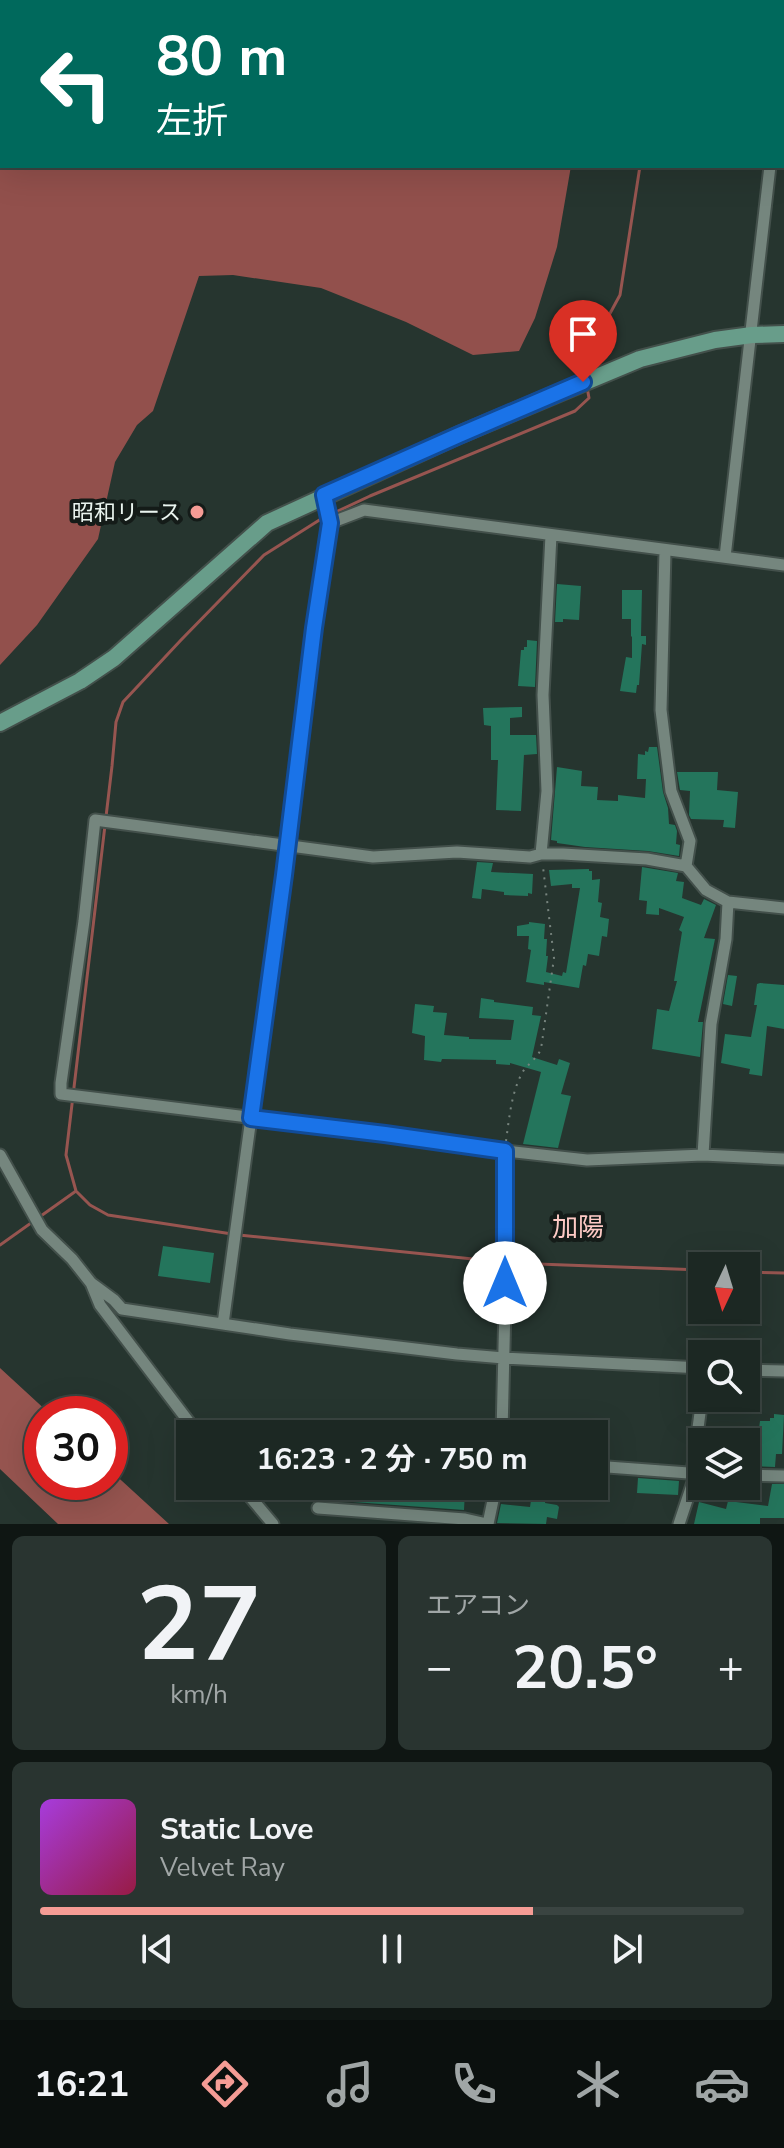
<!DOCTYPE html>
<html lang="ja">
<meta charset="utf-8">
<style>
:root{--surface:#1c2823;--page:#293430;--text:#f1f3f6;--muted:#a0a6a6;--line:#3a4441;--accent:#f59c95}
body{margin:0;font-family:"Nunito Sans","Noto Sans JP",sans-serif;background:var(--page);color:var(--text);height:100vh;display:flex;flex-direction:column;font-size:30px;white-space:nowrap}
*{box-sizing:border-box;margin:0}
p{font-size:26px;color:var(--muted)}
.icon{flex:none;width:44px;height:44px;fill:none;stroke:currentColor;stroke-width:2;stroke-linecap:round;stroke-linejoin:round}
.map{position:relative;height:1524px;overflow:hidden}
.sheet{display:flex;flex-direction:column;gap:12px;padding:12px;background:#0f1613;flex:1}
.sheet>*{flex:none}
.hud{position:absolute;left:0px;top:0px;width:784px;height:168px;box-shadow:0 8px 32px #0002,0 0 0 2px var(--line);background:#00695c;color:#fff;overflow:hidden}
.needle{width:52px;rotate:184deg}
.tools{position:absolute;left:688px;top:1252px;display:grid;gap:16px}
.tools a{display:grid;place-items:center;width:72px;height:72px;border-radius:0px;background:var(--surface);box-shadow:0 8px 32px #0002,0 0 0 2px var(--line);font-size:40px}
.speed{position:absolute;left:24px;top:1396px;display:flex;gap:16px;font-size:40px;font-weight:700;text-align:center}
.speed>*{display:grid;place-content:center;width:104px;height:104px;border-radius:50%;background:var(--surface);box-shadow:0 8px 32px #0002,0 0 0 2px var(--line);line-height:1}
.speed .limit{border:12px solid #d22;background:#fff;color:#111}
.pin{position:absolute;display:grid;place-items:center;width:68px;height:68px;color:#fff;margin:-82px -34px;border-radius:50% 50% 50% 0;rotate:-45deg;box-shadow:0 0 8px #0007}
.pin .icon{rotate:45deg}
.me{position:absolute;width:88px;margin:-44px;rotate:0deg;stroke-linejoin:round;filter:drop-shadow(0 0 6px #0008)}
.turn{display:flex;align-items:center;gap:28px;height:168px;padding:0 24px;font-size:36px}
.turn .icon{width:104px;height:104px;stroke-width:2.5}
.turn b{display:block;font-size:56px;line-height:68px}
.big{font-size:60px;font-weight:700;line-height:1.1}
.sheet .card{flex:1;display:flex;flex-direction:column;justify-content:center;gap:12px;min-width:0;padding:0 28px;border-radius:12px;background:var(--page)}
.sheet .dial{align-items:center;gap:0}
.dial b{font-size:104px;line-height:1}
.song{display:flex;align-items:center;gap:24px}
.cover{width:96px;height:96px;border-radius:12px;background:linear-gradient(135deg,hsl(280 70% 55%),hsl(340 70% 35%))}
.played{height:8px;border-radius:4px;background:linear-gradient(90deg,var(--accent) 70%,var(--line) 70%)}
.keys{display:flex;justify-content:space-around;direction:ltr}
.heat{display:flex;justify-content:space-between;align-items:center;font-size:44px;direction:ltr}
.sheet .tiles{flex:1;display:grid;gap:12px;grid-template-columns:1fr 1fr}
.card:last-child{grid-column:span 2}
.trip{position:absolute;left:176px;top:1420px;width:432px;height:80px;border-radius:0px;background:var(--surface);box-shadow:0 8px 32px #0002,0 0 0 2px var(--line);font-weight:700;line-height:80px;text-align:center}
.menu{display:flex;height:128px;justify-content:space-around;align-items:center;background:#0b100e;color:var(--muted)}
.menu .icon{width:56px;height:56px}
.menu .selected{color:var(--accent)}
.menu b{font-size:36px;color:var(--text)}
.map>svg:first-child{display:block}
</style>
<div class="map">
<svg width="784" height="1524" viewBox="0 0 784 1524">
<rect width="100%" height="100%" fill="#26352f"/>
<path fill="#92504c" d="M0 0H571V2H2V166H571L557 247 535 318 519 351 473 355 406 322 321 288 233 275 199 276 153 411 137 425 115 462 98 539 37 625 0 665Z"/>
<path fill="#975550" d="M0 1368 50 1414H42V1482H110V1470L169 1524H58L0 1469Z"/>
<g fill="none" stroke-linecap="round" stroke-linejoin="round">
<path stroke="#975550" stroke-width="3" d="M680 2V0
M584 376 583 372 595 341 620 295 640 166
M77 1192 90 1205 108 1215 232 1234
M239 1235 502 1262
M0 1245 76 1191 66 1155 112 766 116 722 123 702 181 640 264 555 321 519 370 496 575 411 589 398 587 387
M510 1263 702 1270
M746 1272 784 1273"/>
</g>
<path fill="#24755c" d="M557 584 581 586 579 620 563 619V622H555Z
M622 590H642L641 636H646V645L642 644 639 685H637L636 693 620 691 626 657 632 658V637L631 636V619H622Z
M527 640 537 641 535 687 518 686 521 650H524V647H527Z
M522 707V717L510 718V735H536L537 754 524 755 521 811 496 810 498 760H491V726L484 725 483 708Z
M649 747H657L663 792 668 808 669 824 675 825 677 831 676 844 680 845 679 856 648 851 585 847 557 843V841L551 840 557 767 582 771 581 786 598 787 597 800 618 801V795L645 798 646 779H637L638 754 645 755V751L648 752Z
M677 772H718L717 790 738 792 735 828 723 827 724 820 691 819 689 815 690 791 680 790Z
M477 862 493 863 491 872 533 874 532 894 528 893V896L504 895V892L482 889 481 899 472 898Z
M642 867 678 873 676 881 684 882 682 898 701 905 704 899 716 905 704 938 715 939 698 1022H703L700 1057 652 1049 657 1009 669 1011 677 981H674L682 932 679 930 684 917 659 908V915L646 914 647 901 639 900Z
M589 869V871H592V880L600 879 598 902 602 903 600 917 609 919 607 937 602 936 599 956 588 954 586 966 583 965 579 988 544 982V985L526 982 531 950 528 949 529 936H517V926L529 924V922L545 924 544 939H547L546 956H548L546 972 562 976 563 972 566 973 580 888H572V884L551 886 549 870Z
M728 975 737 976 732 1006 723 1004Z
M760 983 784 985V1029L767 1026 762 1076 749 1074 750 1069 721 1063 725 1034 751 1037 757 1005H754L757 984Z
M481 998 494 1000V1002L533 1007 532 1015 541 1016 532 1057 557 1065 559 1059 570 1063 561 1094 571 1096 558 1148 523 1144 541 1072 510 1063V1065L496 1064V1060L442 1059 441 1062 424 1060 425 1036 412 1033 415 1004 434 1006 433 1012 447 1013 444 1035 469 1037V1039L511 1040 514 1020 479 1018Z
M163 1246 214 1253 210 1283 158 1276Z
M774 1414 784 1415 782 1454H776L775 1467 746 1466V1451L756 1452 760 1421H770V1418H774Z
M638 1478 679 1481 678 1495 637 1493Z
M772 1484H784V1518H760V1524H694L699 1502 726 1509 728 1501 768 1506Z
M354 1486 385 1488 384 1490 402 1491 403 1486H462V1491H465L464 1510 353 1502Z
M532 1494 546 1496 545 1503 557 1505 559 1507 557 1519 547 1517 546 1524 497 1523 501 1504 530 1507Z"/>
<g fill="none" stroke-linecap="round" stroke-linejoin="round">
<g stroke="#43504b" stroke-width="15">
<path id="street" d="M782 58 784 40
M330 523 364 510 784 565
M665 551 661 710 671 791 690 841 686 866
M725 557 770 166
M541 854 547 791 543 695 551 535
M784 908 728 902 706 890 686 866 647 859 563 854H541L530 857 457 852 373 857 95 820 84 921 61 1083V1094L385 1134 505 1151 587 1160 703 1155 784 1159
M0 1155 42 1230 72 1259 91 1283 100 1305 198 1434
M703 1155 711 1024 726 939 728 902
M91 1283 114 1300 122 1309 290 1334 457 1354 504 1358 702 1368
M223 1324 288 845 314 628 330 523 324 495
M746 1370 784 1371
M502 1434 505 1304V1151
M594 1466 702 1474
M692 1473 702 1398
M746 1475 784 1476
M241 1486 273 1524
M318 1508 465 1519 487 1524
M488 1524 496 1486
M679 1524 696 1473"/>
</g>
<g stroke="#43504b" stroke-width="20">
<path id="secondary" d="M0 723 80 681 114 658 267 523 459 435 640 359 715 340 752 335 784 334"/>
</g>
<path stroke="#77847e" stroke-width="2" stroke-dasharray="2 6" stroke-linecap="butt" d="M506 1141C509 1120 511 1095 521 1075 525 1066 536 1060 541 1049L554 958 543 867
M285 1486 308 1501"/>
<use href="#street" stroke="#75867e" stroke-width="11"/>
<use href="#secondary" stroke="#689d8a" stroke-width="16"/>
</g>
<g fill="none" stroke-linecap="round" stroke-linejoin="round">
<g stroke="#114b97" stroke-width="20">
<path id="route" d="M505 1283V1151L385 1134 251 1118 284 875 314 628 330 523 324 495 459 435 583 382"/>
</g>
<use href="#route" stroke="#1a73e8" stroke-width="14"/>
</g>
<circle fill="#f59c95" stroke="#141b18" stroke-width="3" cx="197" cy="512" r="8"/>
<g text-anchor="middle" stroke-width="8" stroke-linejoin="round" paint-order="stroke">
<g font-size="22" fill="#eaf4ef" stroke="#141b18" text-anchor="end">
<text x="181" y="520">昭和リース</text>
</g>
<g font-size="26" fill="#fecac5" stroke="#141b18">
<text x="578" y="1236">加陽</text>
</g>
</g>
</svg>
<div class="tools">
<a><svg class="needle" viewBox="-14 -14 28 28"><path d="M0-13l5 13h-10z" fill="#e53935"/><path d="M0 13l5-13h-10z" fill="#a0a6a6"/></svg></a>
<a><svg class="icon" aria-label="search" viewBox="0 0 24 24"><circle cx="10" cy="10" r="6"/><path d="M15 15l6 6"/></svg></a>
<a><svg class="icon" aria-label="layers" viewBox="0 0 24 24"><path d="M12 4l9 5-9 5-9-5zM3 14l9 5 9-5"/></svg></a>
</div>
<div class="speed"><div class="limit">30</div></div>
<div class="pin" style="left:583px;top:382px;background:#d93025"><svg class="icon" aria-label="arrive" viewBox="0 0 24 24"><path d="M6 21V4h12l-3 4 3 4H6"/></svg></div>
<svg class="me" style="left:505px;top:1283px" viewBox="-20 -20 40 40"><circle r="19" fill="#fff"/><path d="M0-13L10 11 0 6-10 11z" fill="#1a73e8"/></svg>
<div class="trip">16:23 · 2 分 · 750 m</div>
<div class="hud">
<div class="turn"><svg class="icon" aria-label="left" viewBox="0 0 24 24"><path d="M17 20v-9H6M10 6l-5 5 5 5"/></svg><div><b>80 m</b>左折</div></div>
</div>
</div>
<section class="sheet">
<div class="tiles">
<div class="card dial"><b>27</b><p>km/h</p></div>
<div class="card"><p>エアコン</p>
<div class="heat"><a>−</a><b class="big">20.5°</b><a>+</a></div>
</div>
<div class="card">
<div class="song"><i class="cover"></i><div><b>Static Love</b><p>Velvet Ray</p></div></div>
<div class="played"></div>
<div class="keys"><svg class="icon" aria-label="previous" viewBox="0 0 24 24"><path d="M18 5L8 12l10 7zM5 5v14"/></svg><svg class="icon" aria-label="pause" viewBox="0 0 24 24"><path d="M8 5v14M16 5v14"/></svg><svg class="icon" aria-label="next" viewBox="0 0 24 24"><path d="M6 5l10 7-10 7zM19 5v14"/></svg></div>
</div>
</div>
</section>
<nav class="menu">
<b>16:21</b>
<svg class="icon selected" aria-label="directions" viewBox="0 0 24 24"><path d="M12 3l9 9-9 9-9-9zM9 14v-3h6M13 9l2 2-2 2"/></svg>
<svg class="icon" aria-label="music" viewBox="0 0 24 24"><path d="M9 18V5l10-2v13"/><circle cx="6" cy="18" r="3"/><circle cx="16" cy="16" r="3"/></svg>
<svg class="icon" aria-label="phone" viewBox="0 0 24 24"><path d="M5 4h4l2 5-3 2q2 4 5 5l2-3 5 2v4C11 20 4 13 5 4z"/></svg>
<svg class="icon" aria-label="climate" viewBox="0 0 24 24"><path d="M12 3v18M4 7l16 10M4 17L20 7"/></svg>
<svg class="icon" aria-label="car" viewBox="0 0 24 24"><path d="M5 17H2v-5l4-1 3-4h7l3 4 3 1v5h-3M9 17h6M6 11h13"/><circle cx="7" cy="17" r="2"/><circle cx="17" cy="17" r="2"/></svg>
</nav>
